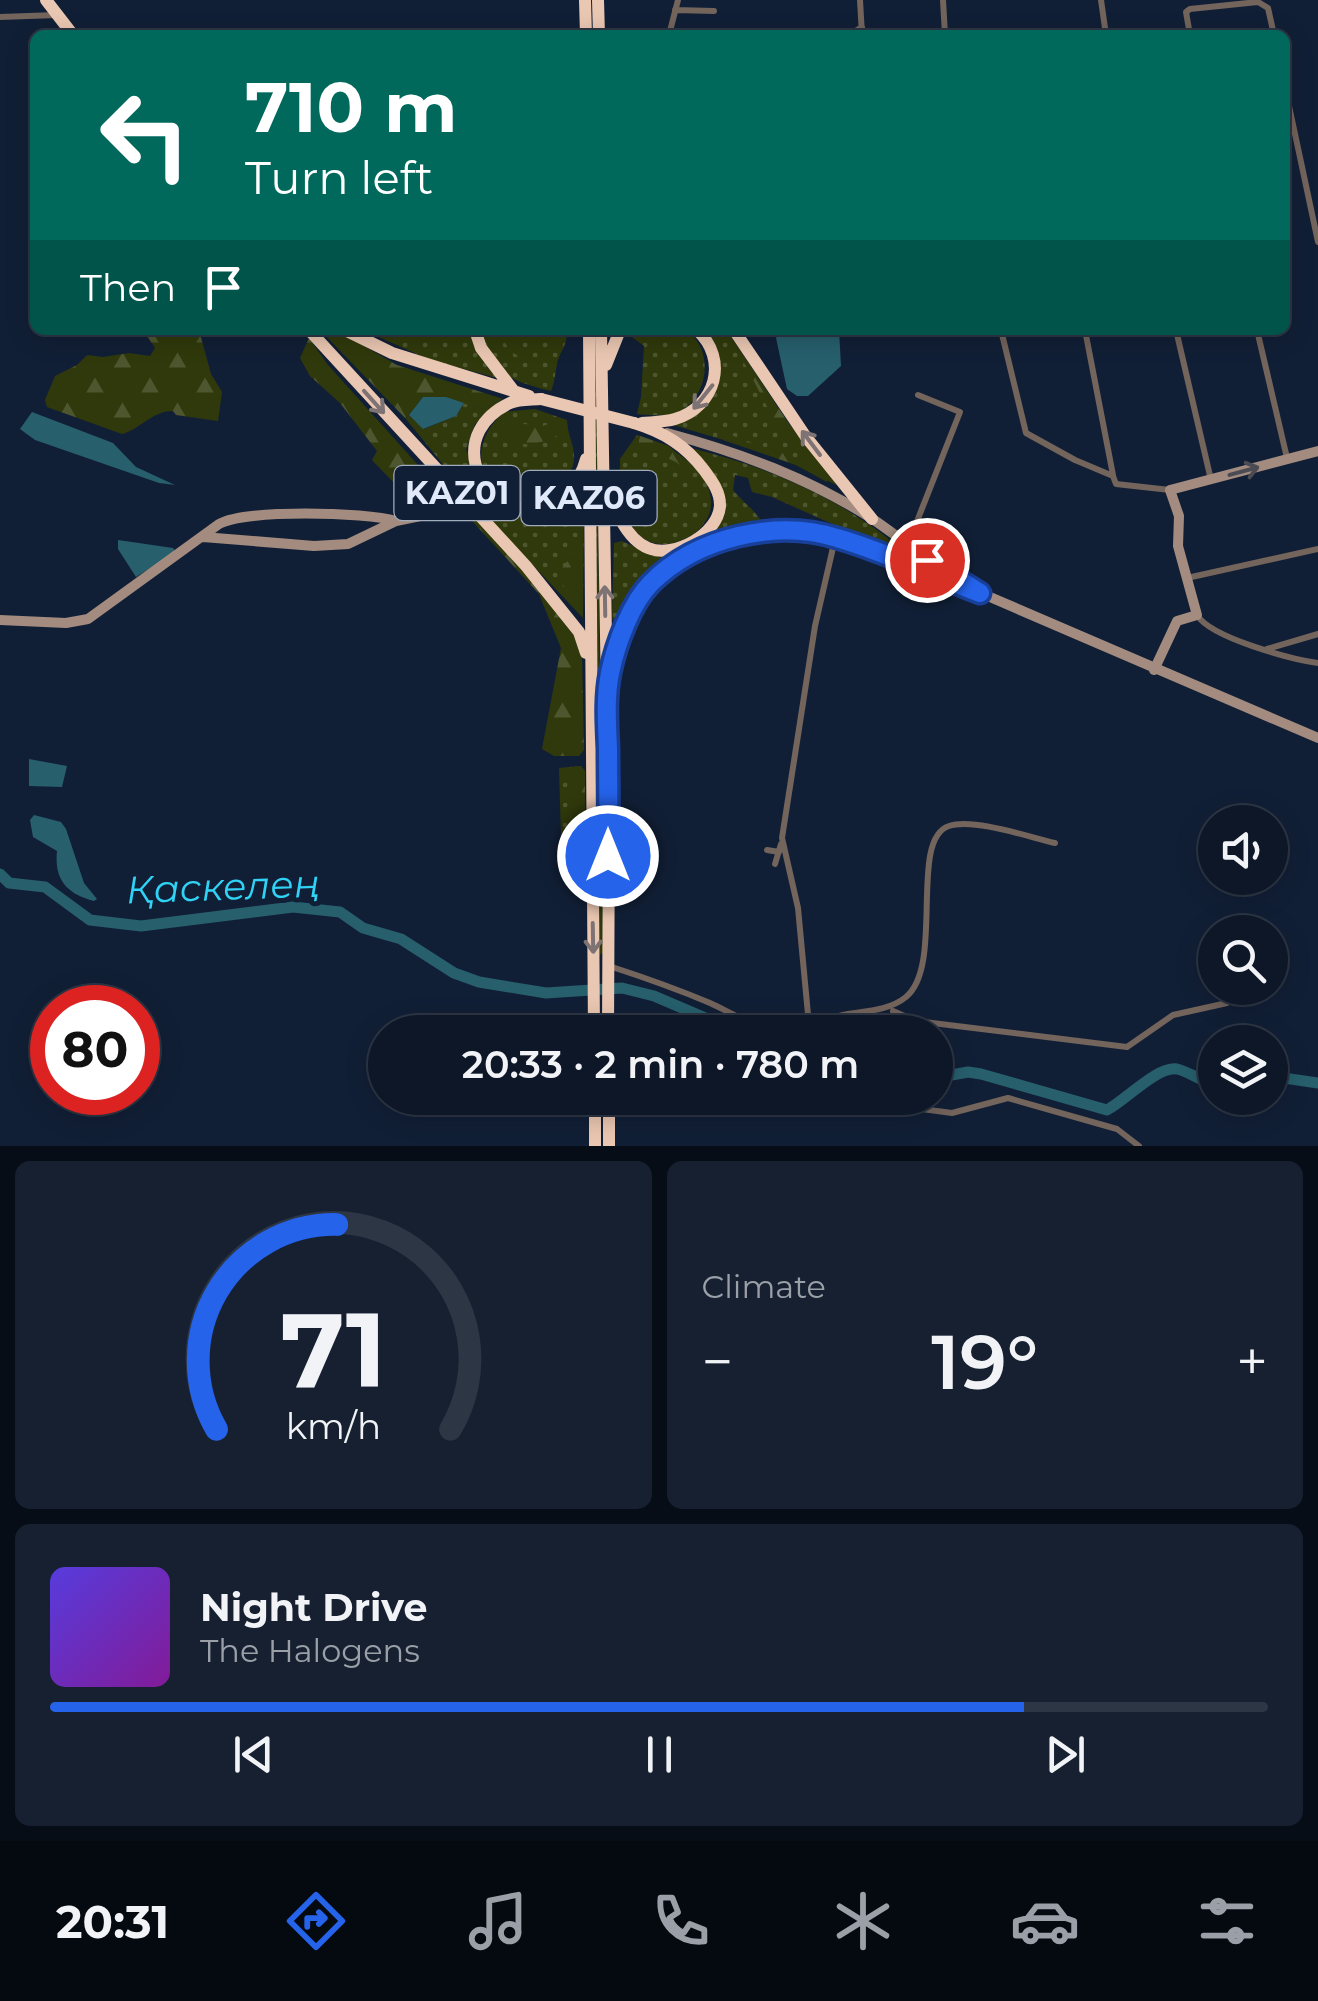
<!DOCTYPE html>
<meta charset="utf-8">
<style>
:root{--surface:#0d1728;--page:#162030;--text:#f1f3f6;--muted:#9a9fa8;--line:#2d3645;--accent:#2563eb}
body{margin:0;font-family:Montserrat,sans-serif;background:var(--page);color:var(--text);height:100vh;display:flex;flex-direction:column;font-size:38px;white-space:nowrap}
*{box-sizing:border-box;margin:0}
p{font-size:32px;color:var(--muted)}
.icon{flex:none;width:55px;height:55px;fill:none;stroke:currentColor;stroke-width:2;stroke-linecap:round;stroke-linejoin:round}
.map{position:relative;height:1146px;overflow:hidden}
.side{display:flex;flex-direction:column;gap:15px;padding:15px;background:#070d16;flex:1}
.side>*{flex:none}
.hud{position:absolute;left:30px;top:30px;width:1260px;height:305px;border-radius:15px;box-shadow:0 5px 25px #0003,0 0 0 2px var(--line);background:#00695c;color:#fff;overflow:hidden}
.controls{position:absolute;left:1198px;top:805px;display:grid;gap:20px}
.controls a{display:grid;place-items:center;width:90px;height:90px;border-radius:50%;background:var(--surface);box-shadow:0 5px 25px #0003,0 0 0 2px var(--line);font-size:50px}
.speed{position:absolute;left:30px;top:985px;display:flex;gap:20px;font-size:50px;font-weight:700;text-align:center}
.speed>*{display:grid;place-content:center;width:130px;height:130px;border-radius:50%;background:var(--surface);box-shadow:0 5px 25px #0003,0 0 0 2px var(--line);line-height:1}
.speed .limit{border:15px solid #d22;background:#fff;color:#111}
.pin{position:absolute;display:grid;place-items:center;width:85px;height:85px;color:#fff;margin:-42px;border:5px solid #fff;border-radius:50%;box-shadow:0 2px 10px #0007}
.me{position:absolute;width:110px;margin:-55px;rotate:0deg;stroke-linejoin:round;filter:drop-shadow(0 0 8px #0008)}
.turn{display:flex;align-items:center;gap:35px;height:210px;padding:0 50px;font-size:45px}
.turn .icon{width:130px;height:130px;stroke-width:2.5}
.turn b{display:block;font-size:70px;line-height:85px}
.then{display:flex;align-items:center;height:95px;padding:0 50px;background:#0003;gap:20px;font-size:38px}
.big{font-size:75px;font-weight:600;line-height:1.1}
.side .widget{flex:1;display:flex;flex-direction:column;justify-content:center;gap:15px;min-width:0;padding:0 35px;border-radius:15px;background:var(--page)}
.side .dial{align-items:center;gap:0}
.dial svg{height:260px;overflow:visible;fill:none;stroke:var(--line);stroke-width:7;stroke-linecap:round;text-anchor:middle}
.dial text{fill:var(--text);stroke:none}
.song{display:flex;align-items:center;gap:30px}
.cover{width:120px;height:120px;border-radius:15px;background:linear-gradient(135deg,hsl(250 70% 55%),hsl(290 70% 35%))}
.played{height:10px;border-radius:5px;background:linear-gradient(90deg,var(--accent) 80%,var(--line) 80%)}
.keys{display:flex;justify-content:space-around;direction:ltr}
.heat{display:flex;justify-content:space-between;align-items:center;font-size:55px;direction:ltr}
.side .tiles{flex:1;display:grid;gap:15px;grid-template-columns:1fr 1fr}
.widget:last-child{grid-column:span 2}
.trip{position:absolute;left:368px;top:1015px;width:585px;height:100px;border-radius:50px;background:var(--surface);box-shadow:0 5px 25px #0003,0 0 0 2px var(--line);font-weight:600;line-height:100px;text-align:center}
.dock{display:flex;height:160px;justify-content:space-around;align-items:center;background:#050910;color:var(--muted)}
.dock .icon{width:70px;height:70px}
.dock .current{color:var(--accent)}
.dock b{font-size:45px;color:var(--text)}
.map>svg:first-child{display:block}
</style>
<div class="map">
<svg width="1318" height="1146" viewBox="0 0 1318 1146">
<defs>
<pattern id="grass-dots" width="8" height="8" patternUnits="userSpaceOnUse" patternTransform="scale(2.5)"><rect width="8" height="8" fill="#30390b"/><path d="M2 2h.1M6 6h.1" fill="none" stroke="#4e562f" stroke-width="1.8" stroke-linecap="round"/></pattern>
<pattern id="forest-firs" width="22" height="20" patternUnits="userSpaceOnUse" patternTransform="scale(2.5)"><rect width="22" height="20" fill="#30390b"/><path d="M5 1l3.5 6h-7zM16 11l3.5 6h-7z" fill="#4e562f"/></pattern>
</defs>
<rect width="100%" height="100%" fill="#111f36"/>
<path fill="url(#grass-dots)" d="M363 330H472L497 378 428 359Z
M481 330H567C567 348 560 350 557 364 555 374 555 381 551 391 515 382 486 373 481 330Z
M596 330 603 952 599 956 593 534Z
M700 330H726L789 424 828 468 836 485 796 465 741 445 673 425 718 385Z
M677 331 683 335 690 333C713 354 708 392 683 410 671 418 651 415 637 414L641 397 644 346 632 337Z
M503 399 475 424 466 450 491 499 516 516 553 512 584 486 583 618 477 506 406 419 409 415 424 429 456 416 464 403 482 409Z
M535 409 567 420C567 434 575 446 574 459 574 469 566 479 559 485 550 494 538 504 526 504 517 505 512 499 505 495 471 473 476 436 504 412Z
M637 435C666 443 714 469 711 506 708 534 669 554 644 539 636 534 630 523 625 515L636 490 635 484 620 480V459Z
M691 448C775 469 850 502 915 561L772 497 752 492 748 478 735 475 733 490C742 501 752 508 760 519L777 521 779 525C729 529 677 549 642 585 630 597 631 616 616 624L612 618 614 543 622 541 648 553 694 543 722 513Z
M581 766 585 771V877L562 869 559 768Z"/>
<path fill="url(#forest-firs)" d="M143 330H199L211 374 222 392 218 421 176 415 173 411C154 410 140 429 122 434L47 407 45 400 55 376 77 365 87 355 103 357 129 353 150 356 155 348Z
M320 330H336L397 365 503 399 482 409 446 398 423 397 406 419Z
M498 330H522L521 345 529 355C510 360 506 343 498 330Z
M728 332 789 424 828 468 827 482 796 465 723 440 733 436 796 458H805L781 433Z
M309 338 328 365 445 495 443 499 418 508 372 460 377 451 340 403 310 376 300 358Z
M567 420V429C554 441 525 449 509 441 504 439 501 433 497 430L505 422 543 426 556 421Z
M640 436 669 446 692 467V474L676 462 638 445Z
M462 510 472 513 575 631 582 655 584 750 579 756H554L542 749 561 648 539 594Z
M581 544V607L565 590 559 572Z
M581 766 585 771V877L571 872 570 767Z"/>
<path fill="#275f6d" d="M783 330H839L841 366 808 396H797L787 389 776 338Z
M423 397H446L464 403 456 416 423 429 409 415Z
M32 412 113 443 136 467 175 485 159 483 35 440 20 429Z
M118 540 173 548 176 552 136 577 118 549Z
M29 759 67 766 62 787 29 786Z
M34 815 61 822 66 829 84 883 97 899 94 901C67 894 54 880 57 851L33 837 30 820Z"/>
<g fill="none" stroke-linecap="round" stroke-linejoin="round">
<path stroke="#275f6d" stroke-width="11" d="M0 874 9 883 45 887 90 920 141 926 293 907 340 912 363 928 401 939 454 973 479 982 546 993 622 988 654 996 738 1032
M1270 1076 1318 1083
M935 1078 968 1072 981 1074 1107 1110C1126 1100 1157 1066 1177 1069 1190 1072 1201 1082 1215 1083"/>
<path stroke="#73645c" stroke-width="6" d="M860 0 862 35
M943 0 945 35
M1101 0 1106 35
M675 10 714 11
M0 17 57 15
M669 35 678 0
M849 35 862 27
M1190 35 1186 12 1190 9 1258 2 1268 8 1274 35
M1285 87 1318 242
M1001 330 1026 433 1075 460 1113 476 1116 484 1170 490
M1085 330 1113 475
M1176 330 1211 480
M1257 330 1287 458
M903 539 912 534 960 412 918 395
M1187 578 1318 549
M1197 615C1211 638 1291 659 1318 663
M1267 649 1318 634
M767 850 779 852
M775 864 781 844
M609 966C643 977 677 989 710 1003 730 1012 751 1026 774 1029 800 1032 823 1018 848 1014 868 1011 890 1010 906 997 945 965 908 839 949 826 974 818 1029 837 1055 843
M893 1011 916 1021 1127 1047 1173 1015 1227 1003
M809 1025 798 908 782 838 815 626 835 539
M903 1098 922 1109 952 1113 1008 1098 1117 1129 1139 1146"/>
<path stroke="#a38c7f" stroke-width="10" d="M667 433C741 453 809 478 874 520 902 539 928 561 957 580
M203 537 314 546 348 544 396 521 430 514 465 501
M976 591 1318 738
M0 620 66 623 88 619 219 524C245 509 365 512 396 521
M1154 670 1177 621 1197 615 1178 546 1179 516 1170 490 1318 451"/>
<path stroke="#eac7b2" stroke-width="12" d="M46 0 73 35
M585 0 586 35
M598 0 599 35
M309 330 526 566 579 632 586 653
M345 330 392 353 529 396
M475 330 481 348 513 390
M589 330 594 1032
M601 330 609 820 608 1032
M734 330 806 437 872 519
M606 365 620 330
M541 399C531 400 519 399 510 403 450 431 470 503 535 511 561 501 579 486 586 459
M642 423C653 422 665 422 675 419 716 407 729 359 697 330
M608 484C612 506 626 539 648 548 674 559 719 534 720 505 720 491 712 481 704 470 686 446 664 432 634 423
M610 673C618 645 629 612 646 589 685 537 778 521 837 538 885 552 933 575 980 593
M595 1098V1146
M609 1098V1146"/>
<path stroke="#eac7b2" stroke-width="12" d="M541 399 634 423"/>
</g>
<defs><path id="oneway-shaft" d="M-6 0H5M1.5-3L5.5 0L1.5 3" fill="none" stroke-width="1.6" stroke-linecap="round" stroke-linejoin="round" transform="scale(2.5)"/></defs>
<g stroke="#7e7374">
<use href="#oneway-shaft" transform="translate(703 397) rotate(129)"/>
<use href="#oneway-shaft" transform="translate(374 402) rotate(48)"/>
<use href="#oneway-shaft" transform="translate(811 443) rotate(-127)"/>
<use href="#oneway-shaft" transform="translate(605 601) rotate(-91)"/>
<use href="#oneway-shaft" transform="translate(593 938) rotate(89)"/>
</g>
<use stroke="#4b4b53" href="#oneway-shaft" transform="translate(1244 471) rotate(-15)"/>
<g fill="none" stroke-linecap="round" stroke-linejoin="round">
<g stroke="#184099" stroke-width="25">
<path id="route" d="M608 856C609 821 608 785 608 749 607 724 605 698 610 673 616 644 631 603 651 583 697 537 776 519 837 538 886 552 933 575 980 593L927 560"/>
</g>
<use href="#route" stroke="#2563eb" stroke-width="18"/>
</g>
<g text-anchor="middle" stroke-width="10" stroke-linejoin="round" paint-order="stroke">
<g fill="#111f36" stroke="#a1acbe" stroke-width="2.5">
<rect x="394.5" y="466" width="125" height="54" rx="8"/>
<rect x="521.5" y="471" width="135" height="54" rx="8"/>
</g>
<g font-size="32" font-weight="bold" fill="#dfe9f9">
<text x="457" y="504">KАZ01</text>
<text x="589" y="509">KАZ06</text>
</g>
<g font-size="38" font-style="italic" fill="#30d3f5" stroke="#111f36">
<text transform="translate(223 887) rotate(-2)" y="13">Қаскелең</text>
</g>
</g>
</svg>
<div class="controls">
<a><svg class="icon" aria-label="sound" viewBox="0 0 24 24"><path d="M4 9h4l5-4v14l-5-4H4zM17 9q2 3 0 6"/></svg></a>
<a><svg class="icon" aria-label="search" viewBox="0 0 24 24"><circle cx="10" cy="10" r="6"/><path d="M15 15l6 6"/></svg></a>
<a><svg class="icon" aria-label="layers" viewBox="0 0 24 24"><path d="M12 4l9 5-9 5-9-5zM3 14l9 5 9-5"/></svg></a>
</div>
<div class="speed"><div class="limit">80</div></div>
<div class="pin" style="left:927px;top:560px;background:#d93025"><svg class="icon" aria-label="arrive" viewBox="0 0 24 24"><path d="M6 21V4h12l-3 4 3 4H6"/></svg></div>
<svg class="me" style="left:608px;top:856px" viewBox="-20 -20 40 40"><circle r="17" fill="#2563eb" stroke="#fff" stroke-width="3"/><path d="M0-11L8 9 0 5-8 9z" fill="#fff"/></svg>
<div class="trip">20:33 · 2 min · 780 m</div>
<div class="hud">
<div class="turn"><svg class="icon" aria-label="left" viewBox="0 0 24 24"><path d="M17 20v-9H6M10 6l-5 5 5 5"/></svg><div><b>710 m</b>Turn left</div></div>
<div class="then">Then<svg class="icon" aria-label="arrive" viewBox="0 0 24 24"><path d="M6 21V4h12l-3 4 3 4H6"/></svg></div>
</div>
</div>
<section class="side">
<div class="tiles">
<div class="widget dial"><svg viewBox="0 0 100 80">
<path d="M14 69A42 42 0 1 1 86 69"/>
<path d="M14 69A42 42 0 0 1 51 6" stroke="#2563eb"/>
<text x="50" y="56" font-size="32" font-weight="700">71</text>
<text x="50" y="72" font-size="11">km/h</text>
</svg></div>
<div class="widget"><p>Climate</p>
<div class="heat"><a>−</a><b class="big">19°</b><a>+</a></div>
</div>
<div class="widget">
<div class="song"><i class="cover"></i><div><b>Night Drive</b><p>The Halogens</p></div></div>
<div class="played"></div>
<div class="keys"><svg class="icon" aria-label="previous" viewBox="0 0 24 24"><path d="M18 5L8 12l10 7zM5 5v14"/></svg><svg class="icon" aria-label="pause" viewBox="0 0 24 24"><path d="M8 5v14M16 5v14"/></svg><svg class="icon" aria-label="next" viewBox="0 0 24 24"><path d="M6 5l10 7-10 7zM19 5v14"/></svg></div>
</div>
</div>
</section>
<nav class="dock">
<b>20:31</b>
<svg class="icon current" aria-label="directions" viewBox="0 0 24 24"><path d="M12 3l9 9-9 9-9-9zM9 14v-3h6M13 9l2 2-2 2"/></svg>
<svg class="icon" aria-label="music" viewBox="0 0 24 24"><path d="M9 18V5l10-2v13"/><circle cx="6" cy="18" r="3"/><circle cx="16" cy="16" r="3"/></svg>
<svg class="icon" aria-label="phone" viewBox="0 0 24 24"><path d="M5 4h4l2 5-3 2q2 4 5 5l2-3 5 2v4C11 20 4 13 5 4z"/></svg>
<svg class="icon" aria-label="climate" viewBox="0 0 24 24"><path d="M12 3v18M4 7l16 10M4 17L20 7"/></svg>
<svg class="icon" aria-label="car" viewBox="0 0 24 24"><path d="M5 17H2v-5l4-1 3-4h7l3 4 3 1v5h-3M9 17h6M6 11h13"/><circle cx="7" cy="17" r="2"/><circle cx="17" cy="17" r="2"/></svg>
<svg class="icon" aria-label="filters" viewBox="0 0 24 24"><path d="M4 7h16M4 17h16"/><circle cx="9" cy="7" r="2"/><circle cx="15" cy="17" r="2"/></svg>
</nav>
